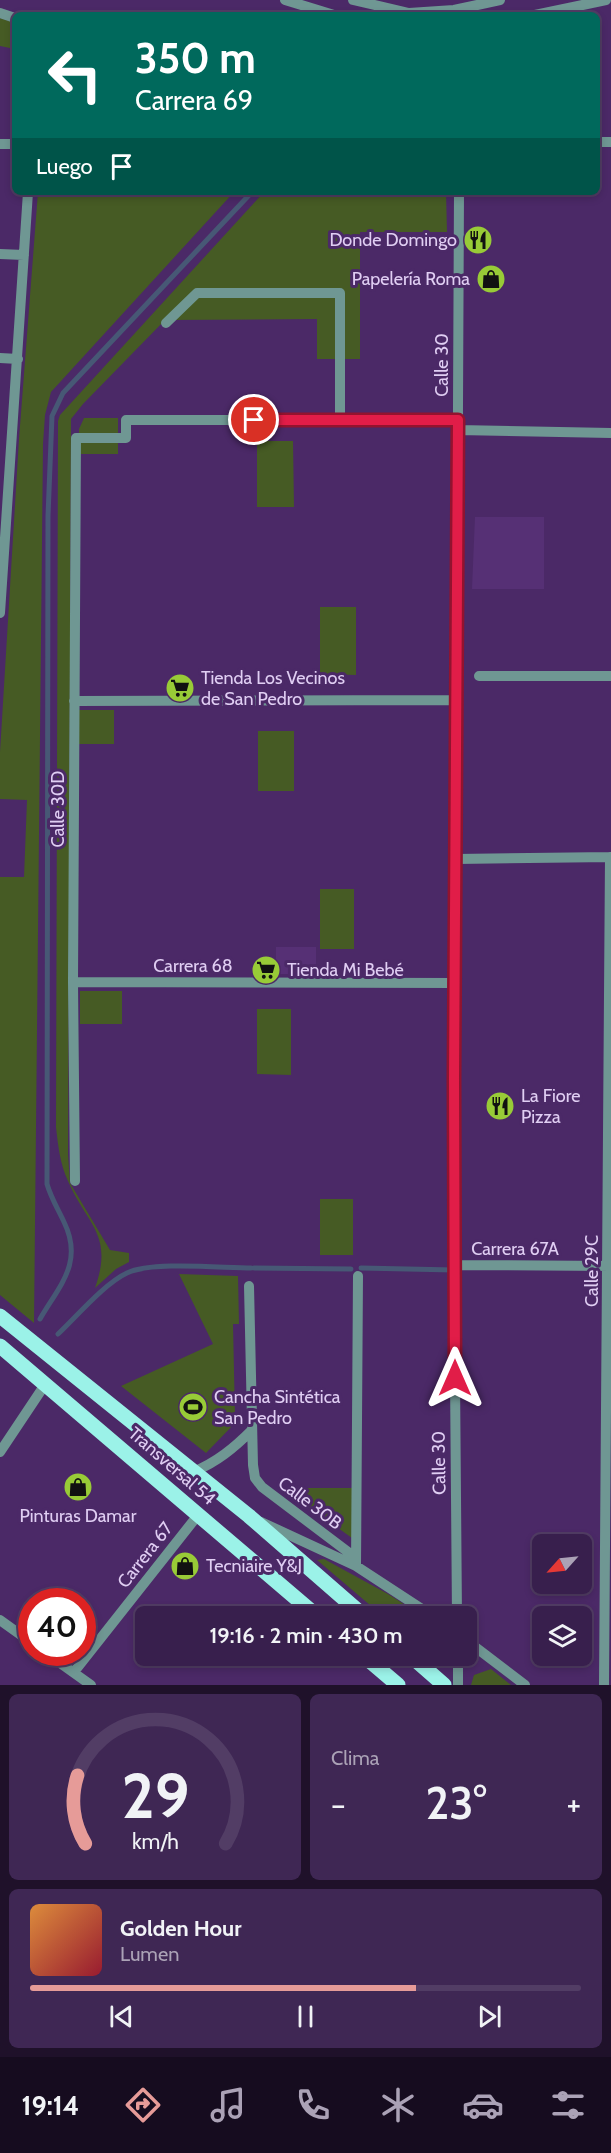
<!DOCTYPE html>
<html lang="es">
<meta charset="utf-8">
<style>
:root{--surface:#381f4d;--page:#3f2754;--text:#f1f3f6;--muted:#aba2b6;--line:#523d65;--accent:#e69b98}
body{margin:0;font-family:Cabin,sans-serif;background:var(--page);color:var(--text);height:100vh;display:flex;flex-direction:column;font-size:22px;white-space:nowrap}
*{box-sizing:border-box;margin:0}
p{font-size:20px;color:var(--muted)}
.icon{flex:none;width:33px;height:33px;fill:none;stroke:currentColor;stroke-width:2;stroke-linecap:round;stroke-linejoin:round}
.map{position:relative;height:1685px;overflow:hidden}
.panel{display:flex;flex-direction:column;gap:9px;padding:9px;background:#1f112a;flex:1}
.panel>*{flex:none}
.hud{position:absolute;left:12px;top:12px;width:588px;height:183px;border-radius:9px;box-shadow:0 3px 9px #0003,0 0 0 2px var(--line);background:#00695c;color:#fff;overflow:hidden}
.needle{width:39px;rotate:243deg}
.controls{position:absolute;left:532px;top:1534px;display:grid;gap:12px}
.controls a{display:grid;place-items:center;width:60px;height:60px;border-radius:9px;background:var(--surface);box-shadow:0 3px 9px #0003,0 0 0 2px var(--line);font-size:30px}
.speed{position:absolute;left:18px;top:1588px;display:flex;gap:12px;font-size:30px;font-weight:700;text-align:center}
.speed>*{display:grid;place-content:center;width:78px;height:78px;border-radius:50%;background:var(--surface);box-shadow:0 3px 9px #0003,0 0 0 2px var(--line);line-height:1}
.speed .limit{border:9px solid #d22;background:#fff;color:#111}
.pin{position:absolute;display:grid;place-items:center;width:51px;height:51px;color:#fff;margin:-26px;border:3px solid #fff;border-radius:50%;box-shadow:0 2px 6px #0007}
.me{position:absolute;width:66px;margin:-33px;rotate:0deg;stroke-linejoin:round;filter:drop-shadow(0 0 4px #0008)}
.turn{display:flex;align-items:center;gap:21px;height:126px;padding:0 24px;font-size:27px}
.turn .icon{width:78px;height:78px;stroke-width:2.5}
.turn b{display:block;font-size:42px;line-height:51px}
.then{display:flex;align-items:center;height:57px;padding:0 24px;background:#0003;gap:12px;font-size:22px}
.big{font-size:45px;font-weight:600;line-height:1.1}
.panel .tile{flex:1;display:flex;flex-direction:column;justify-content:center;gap:9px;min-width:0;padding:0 21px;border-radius:9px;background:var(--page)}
.panel .dial{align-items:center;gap:0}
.dial svg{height:156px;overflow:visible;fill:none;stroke:var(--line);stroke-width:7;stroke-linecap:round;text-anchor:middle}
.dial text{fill:var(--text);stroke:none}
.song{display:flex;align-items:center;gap:18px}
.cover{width:72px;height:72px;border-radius:9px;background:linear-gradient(135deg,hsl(30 70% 55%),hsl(350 70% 35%))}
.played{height:6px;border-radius:3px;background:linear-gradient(90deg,var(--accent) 70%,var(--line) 70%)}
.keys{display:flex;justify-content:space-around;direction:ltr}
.heat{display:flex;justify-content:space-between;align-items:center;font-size:33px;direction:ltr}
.panel .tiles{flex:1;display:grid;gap:9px;grid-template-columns:1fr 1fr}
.tile:last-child{grid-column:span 2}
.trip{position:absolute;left:135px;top:1606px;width:342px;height:60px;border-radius:9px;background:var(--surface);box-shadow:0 3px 9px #0003,0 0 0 2px var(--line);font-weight:600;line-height:60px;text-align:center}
.menu{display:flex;height:96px;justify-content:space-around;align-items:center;background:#160c1f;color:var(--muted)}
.menu .icon{width:42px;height:42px}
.menu .active{color:var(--accent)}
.menu b{font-size:27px;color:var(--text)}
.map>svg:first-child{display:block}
</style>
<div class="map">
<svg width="611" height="1685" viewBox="0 0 611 1685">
<rect width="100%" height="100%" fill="#4b2967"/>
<path fill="#563075" d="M475 517H544V589H472Z
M276 947H316V974H276Z"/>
<path fill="#465b24" d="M0 18 15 23V49L0 46Z
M38 192H234L51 392 45 415 43 444 34 1323 0 1295V877H24L27 800 0 799V752L19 439Z
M264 192H446L447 232H360V359H317V319L165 320 83 404 71 419 68 1154 70 1183 110 1250 129 1253V1262L116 1269 95 1288C114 1234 87 1225 68 1181 60 1164 58 1145 56 1127L58 421 60 415Z
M84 418H118V454H79V429Z
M257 441H293L294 507H257Z
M320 607H356V675L320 674Z
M79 710H114V744H79Z
M258 731H294V791H258Z
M320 889H354V949H320Z
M80 991H122V1024H80Z
M257 1009H291V1075L257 1074Z
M320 1199H353V1255H320Z
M179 1274 238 1276 239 1324H233L235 1418 237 1421 206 1453 121 1386 213 1344Z
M289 1488H352V1538L289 1493Z
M324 1559 388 1594 424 1617H384L317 1560Z
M491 1669 511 1685H471L474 1675Z"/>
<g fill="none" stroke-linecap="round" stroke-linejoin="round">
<path stroke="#475875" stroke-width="5" d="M254 1268 351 1269
M361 1268 454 1270
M40 1319C59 1286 84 1263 64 1222 58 1209 51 1198 47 1184L48 516 52 416 63 393 252 192
M58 1334C76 1317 105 1283 127 1273 152 1261 222 1268 251 1268"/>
<path stroke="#6f9793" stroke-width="10" d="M285 0 334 15
M353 0 409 13 454 10 500 0
M0 13 15 18
M535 15 606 0
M597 142H611
M0 144H15
M0 254 24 255
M166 323 197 293H340V420
M0 358 18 359
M458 430 611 433
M0 613 28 192
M479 676H611
M74 701 457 700
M456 859 611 857
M73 982 456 983
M75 1181 73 982 76 438H126V420H458
M454 1265 611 1266
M249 1286 253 1465 255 1478 262 1487 356 1558
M0 1452 46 1383
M193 1472C217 1462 234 1448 252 1430
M261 1522 356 1566 434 1617
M356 1566 358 1276
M457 1617 454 1258 459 192
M0 1620 32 1643
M466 1640 525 1685
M46 1653 91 1685
M74 1672 198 1515
M458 1685V1656
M604 1685 610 857"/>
<path stroke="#9bf2e8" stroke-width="15" d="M0 1316 249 1516 365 1617
M0 1346 318 1617
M364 1656 398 1685
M411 1656 444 1685"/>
</g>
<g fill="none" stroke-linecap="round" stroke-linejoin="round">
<g stroke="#92132f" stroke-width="15">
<path id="route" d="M254 420H458L454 1079 455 1378"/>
</g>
<use href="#route" stroke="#e11d48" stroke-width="10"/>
</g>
<defs>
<g id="restaurant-disc" transform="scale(1.5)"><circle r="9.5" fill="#98cb37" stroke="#4b2967"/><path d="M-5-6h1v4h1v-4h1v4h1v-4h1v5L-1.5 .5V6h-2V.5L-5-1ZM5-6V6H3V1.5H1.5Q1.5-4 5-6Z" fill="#111"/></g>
<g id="shop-disc" transform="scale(1.5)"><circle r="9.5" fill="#98cb37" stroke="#4b2967"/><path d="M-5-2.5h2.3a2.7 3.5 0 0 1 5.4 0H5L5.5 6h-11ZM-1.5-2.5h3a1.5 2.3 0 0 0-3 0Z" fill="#111"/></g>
<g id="supermarket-disc" transform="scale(1.5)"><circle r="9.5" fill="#98cb37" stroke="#4b2967"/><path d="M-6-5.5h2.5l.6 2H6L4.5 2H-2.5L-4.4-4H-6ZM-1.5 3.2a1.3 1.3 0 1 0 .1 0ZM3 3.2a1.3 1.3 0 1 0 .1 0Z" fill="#111"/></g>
<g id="stadium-disc" transform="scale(1.5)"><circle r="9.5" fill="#98cb37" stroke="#4b2967"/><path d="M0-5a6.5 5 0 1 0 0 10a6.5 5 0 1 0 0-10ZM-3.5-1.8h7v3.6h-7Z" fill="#111"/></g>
</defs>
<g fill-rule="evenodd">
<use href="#restaurant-disc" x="478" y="240"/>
<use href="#shop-disc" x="491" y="279"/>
<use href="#supermarket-disc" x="180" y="688"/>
<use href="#supermarket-disc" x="266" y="970"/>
<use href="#restaurant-disc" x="500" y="1106"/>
<use href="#stadium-disc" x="193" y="1407"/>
<use href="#shop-disc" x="78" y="1487"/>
<use href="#shop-disc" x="185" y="1566"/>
</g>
<g text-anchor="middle" stroke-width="6" stroke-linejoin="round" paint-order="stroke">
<g font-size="18" fill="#e0cef3" stroke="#4b2967" text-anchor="start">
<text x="457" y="246" text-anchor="end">Donde Domingo</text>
<text x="470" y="285" text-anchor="end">Papelería Roma</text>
<text x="201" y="684">Tienda Los Vecinos<tspan x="201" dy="21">de San Pedro</tspan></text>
<text x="287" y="976">Tienda Mi Bebé</text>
<text x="521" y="1102">La Fiore<tspan x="521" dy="21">Pizza</tspan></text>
<text x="214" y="1403">Cancha Sintética<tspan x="214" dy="21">San Pedro</tspan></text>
<text x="78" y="1522" text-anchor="middle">Pinturas Damar</text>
<text x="206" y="1572">Tecniaire Y&amp;J</text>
</g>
<g font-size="18" fill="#e0cef3" stroke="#4b2967">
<text transform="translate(442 365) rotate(-90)" y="6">Calle 30</text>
<text transform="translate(58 809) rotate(-90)" y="6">Calle 30D</text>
<text x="193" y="972">Carrera 68</text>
<text x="515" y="1255">Carrera 67A</text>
<text transform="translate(592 1271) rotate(-90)" y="6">Calle 29C</text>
<text transform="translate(439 1463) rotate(-91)" y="6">Calle 30</text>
<text transform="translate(172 1466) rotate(41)" y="6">Transversal 54</text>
<text transform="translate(310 1503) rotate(37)" y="6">Calle 30B</text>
<text transform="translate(145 1555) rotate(-52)" y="6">Carrera 67</text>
</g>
</g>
</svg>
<div class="controls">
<a><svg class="needle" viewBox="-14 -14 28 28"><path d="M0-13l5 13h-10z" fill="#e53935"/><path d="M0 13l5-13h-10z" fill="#aba2b6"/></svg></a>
<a><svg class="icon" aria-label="layers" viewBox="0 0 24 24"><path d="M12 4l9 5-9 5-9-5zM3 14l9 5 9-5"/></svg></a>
</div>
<div class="speed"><div class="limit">40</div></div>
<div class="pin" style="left:254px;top:420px;background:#d93025"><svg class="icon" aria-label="arrive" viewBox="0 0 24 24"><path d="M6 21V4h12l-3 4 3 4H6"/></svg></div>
<svg class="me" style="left:455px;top:1378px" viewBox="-20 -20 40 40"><path d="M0-17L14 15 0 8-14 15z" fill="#e11d48" stroke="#fff" stroke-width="4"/></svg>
<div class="trip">19:16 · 2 min · 430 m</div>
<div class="hud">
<div class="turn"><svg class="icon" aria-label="left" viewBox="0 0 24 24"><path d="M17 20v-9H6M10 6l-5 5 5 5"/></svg><div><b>350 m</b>Carrera 69</div></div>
<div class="then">Luego<svg class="icon" aria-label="arrive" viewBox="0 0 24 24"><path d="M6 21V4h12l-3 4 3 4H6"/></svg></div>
</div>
</div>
<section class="panel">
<div class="tiles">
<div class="tile dial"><svg viewBox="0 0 100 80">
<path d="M14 69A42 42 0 1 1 86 69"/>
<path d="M14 69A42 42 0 0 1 10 34" stroke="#e69b98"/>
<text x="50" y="56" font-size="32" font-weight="700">29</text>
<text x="50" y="72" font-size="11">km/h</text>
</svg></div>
<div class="tile"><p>Clima</p>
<div class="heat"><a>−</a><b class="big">23°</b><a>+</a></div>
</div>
<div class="tile">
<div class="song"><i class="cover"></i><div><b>Golden Hour</b><p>Lumen</p></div></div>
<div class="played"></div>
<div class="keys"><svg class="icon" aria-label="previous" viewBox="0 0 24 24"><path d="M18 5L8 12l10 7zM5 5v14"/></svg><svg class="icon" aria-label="pause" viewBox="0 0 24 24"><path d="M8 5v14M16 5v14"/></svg><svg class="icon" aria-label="next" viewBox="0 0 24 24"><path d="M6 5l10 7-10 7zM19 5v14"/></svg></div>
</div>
</div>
</section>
<nav class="menu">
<b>19:14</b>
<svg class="icon active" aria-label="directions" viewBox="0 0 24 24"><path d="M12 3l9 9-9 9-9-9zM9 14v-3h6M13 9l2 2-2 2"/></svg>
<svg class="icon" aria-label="music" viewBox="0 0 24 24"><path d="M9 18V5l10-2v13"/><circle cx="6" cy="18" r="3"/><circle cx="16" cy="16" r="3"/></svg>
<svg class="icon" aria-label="phone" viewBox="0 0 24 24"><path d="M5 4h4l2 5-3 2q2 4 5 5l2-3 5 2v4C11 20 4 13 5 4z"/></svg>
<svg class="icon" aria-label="climate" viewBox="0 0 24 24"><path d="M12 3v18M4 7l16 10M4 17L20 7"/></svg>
<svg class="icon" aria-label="car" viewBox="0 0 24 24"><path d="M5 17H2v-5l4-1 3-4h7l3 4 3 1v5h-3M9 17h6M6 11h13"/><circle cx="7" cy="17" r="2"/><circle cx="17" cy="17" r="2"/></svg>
<svg class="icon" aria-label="filters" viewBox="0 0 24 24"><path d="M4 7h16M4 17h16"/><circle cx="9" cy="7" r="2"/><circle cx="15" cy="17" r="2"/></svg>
</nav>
